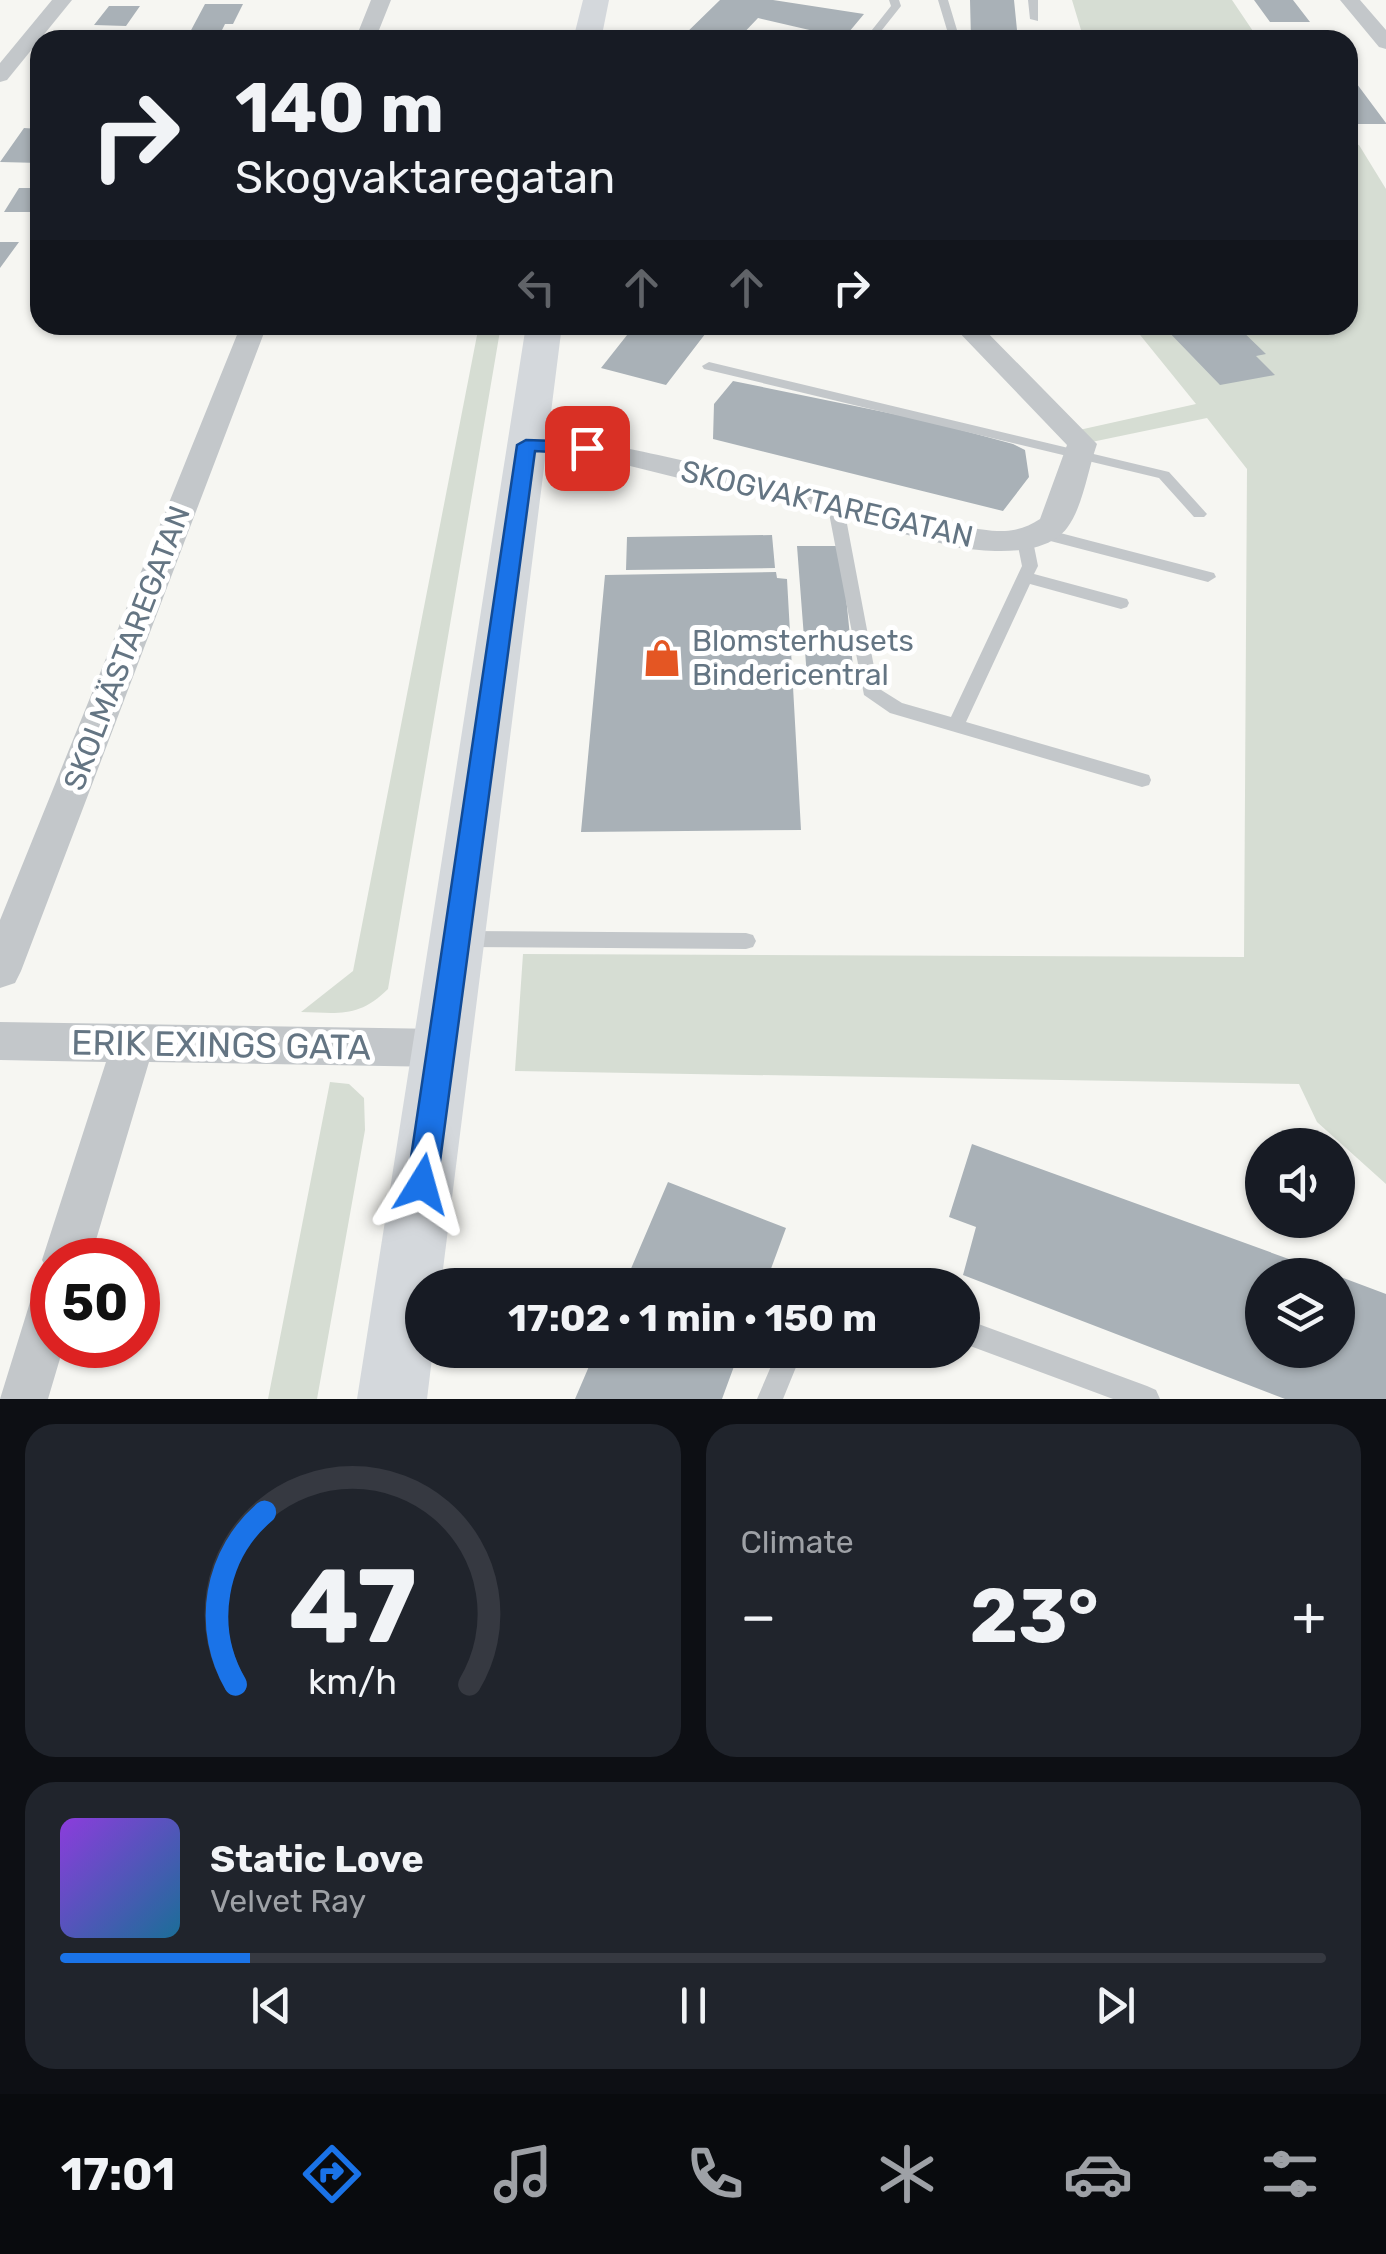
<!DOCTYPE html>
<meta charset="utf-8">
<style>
:root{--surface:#171b24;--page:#20242c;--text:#f1f3f6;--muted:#9ea1a6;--line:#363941;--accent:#1a73e8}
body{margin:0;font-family:Rubik,sans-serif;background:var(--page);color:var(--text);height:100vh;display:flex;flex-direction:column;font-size:38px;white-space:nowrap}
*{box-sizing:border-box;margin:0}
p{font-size:32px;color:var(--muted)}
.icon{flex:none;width:55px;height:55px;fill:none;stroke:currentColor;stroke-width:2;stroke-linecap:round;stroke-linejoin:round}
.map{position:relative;height:1399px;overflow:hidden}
.sheet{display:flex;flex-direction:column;gap:25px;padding:25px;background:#0d0f14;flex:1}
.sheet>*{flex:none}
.banner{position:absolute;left:30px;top:30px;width:1328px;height:305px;border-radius:30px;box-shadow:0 2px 8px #0004;background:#171b24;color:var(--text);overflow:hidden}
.buttons{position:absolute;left:1245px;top:1128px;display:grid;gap:20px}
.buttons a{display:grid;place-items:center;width:110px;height:110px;border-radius:50%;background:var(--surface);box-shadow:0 2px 8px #0004;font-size:50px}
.speed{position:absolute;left:30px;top:1238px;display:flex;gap:20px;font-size:50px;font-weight:700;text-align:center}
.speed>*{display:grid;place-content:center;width:130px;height:130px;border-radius:50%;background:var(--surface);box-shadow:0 2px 8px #0004;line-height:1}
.speed .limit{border:15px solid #d22;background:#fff;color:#111}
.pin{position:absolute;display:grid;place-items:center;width:85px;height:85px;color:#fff;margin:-42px;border-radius:20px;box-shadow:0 5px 15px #0006}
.me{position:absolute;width:110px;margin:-55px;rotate:8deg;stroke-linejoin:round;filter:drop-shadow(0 0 8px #0008)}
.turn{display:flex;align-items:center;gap:35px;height:210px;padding:0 40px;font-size:45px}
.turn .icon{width:130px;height:130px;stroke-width:2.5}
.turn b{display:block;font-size:70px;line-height:85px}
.lanes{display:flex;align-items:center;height:95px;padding:0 40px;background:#0003;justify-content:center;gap:50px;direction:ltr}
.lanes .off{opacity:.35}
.big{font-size:75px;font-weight:700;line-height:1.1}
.sheet .tile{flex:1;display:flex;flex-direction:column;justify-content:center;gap:15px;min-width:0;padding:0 35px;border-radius:30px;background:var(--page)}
.sheet .dial{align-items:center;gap:0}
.dial svg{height:260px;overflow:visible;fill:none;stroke:var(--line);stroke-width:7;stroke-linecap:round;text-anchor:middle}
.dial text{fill:var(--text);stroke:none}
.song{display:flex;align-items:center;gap:30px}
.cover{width:120px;height:120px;border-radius:15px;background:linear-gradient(135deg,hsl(270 70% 55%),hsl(200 70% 35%))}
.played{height:10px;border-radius:5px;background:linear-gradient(90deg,var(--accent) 15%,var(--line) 15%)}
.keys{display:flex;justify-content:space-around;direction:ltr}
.heat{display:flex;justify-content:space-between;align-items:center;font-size:55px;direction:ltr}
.sheet .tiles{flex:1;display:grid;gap:25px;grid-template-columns:1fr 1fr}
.tile:last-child{grid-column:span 2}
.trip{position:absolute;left:405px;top:1268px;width:575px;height:100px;border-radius:50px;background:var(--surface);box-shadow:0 2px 8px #0004;font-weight:700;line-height:100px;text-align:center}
.tab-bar{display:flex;height:160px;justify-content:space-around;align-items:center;background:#090b0e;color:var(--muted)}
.tab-bar .icon{width:70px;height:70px}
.tab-bar .on{color:var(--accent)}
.tab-bar b{font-size:45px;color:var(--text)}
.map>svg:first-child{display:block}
</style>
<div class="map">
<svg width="1386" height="1399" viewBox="0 0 1386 1399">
<rect width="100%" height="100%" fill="#f6f6f2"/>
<path fill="#d6ddd3" d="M1072 0H1232L1259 40H1084Z
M1348 142 1359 145 1386 189V1184L1317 1122 1299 1084 515 1071 523 954 1244 957 1247 469 1207 418 1082 444 1070 432 1196 404 1132 325H1348Z
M479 325H501L388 989C359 1018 339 1013 301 1012L353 971Z
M330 1082 349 1084 364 1098 365 1130 317 1399H268Z"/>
<path fill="#a9b1b7" d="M720 0H773L864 14 844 38 758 18 737 40H679Z
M970 0H1014L1018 40H971Z
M1254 0H1293L1310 22H1270Z
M205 4H243L233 24H225L220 34H189Z
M109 6H140L126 26 94 25Z
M1348 72 1386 123V124H1348Z
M24 128 40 129V163L0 162Z
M19 188H40L35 212H4Z
M0 242H19L0 268Z
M635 325H712L666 385 601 368Z
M1162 325H1236L1266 354 1256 356 1275 375 1220 385Z
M733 381 928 421 1013 444 1025 450 1029 477 1003 511 713 439 714 404Z
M772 535 775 568 626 570 627 537Z
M797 546H841L854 677H807Z
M776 572 777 578 787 579 801 830 581 832 605 575Z
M972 1144 1333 1275H1262V1350H1338V1276L1386 1294V1399H1285L963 1275 976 1227 949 1217Z
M668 1182 786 1228 765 1285H624Z
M596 1350H740L722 1399H575Z"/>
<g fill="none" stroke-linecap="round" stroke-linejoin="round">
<path fill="#c3c7ca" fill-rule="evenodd" d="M889 0H899L901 6 874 40H864L891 6Z
M938 0H948L960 40H950Z
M1028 0H1038V21L1030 19Z
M596 325H621L617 332 612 333Z
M709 362 1169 472 1207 514 1204 517H1194L1159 478 704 369 702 366Z
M836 503 844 508 878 688 902 703 951 717 1022 566 1017 541 1019 537 1025 536 1033 541 1038 566 1034 574 1127 599 1129 603 1127 607 1121 609 1030 584 966 722 1149 775 1151 780 1149 785 1142 787 890 713 864 695 828 508Z
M1041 528 1214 573 1216 577 1208 582 1035 537 1033 533 1035 529Z
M460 931 746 933 753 935 756 941 753 947 746 949 460 947 453 945 450 939 453 933Z
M962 1318 1147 1386 1156 1390 1160 1399H1113L962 1343Z
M778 1350H803L783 1399H757Z"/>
<path fill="#c3c7ca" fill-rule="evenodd" d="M52 0H72L7 80 0 82V63Z
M371 0H391L375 40H355Z
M1340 0H1360L1386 30V49L1379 47Z
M241 325H267L21 971 15 983 0 988V920Z
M952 325H980L1097 444C1088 469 1083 507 1067 528 1045 557 991 552 960 548L614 462 526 454 511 445C540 405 933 535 1005 531 1019 530 1029 526 1040 519L1067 445Z
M0 1022 442 1029 457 1035 463 1048 457 1061 442 1067 149 1062 90 1260H52V1278L42 1260 106 1062 0 1060Z
M52 1279V1345H64L48 1399H0L35 1286Z"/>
<path fill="#d4d8dc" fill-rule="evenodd" d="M583 0H609L601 40H573Z
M526 325H562L441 1285H422V1350H433L427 1399H357Z"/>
</g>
<path fill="#1a73e8" stroke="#114b97" stroke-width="2.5" d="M526 440 587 442 596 448 587 454 535 451 437 1184 433 1194 422 1198 411 1194 407 1184 517 445Z"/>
<defs>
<g id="shop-bare" transform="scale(3)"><path d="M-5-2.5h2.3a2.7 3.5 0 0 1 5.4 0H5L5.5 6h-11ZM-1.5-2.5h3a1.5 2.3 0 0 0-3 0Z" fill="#e45623" stroke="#fff" stroke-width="2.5" paint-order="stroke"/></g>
</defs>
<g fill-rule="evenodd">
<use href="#shop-bare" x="662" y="658"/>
</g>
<g text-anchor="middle" stroke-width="10" stroke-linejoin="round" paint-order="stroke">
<g font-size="30" fill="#647583" stroke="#fff">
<text transform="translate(827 504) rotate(13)" y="10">SKOGVAKTAREGATAN</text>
<text transform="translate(127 648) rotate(-69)" y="10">SKOLMÄSTAREGATAN</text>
</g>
<g font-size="30" fill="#647583" stroke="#fff" text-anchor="start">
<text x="692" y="651">Blomsterhusets<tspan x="692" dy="34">Bindericentral</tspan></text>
</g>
<g font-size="35" fill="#647583" stroke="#fff">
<text transform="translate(221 1045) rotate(1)" y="12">ERIK EXINGS GATA</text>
</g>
</g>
</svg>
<div class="buttons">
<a><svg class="icon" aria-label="sound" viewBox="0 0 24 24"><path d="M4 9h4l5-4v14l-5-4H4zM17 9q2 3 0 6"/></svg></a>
<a><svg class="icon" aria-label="layers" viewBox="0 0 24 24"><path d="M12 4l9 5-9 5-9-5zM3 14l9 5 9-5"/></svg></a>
</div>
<div class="speed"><div class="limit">50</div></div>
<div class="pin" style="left:587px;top:448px;background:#d93025"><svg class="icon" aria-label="arrive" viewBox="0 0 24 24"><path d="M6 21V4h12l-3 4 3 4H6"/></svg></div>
<svg class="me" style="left:422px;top:1184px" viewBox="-20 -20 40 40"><path d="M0-17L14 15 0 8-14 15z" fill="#1a73e8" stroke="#fff" stroke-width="4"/></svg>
<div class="trip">17:02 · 1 min · 150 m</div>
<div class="banner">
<div class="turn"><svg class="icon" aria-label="right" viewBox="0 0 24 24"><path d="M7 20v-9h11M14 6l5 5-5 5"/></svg><div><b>140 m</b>Skogvaktaregatan</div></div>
<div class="lanes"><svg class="icon off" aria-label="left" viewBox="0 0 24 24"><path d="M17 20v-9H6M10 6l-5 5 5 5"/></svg><svg class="icon off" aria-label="ahead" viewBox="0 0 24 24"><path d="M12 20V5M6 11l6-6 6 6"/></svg><svg class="icon off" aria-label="ahead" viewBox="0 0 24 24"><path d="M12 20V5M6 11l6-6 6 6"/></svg><svg class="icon" aria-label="right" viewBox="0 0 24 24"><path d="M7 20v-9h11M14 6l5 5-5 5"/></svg></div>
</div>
</div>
<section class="sheet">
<div class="tiles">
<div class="tile dial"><svg viewBox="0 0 100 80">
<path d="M14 69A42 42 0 1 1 86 69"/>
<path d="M14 69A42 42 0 0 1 23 16" stroke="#1a73e8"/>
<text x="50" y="56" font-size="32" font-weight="700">47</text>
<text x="50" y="72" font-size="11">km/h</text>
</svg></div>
<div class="tile"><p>Climate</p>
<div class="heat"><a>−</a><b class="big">23°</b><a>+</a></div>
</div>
<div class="tile">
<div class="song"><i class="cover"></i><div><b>Static Love</b><p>Velvet Ray</p></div></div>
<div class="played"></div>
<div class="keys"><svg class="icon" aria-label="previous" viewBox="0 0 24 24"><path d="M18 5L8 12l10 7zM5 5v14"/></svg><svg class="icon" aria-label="pause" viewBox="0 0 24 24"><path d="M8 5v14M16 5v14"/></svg><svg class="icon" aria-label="next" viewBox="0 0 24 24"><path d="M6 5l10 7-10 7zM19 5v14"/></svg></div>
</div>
</div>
</section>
<nav class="tab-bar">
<b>17:01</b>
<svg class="icon on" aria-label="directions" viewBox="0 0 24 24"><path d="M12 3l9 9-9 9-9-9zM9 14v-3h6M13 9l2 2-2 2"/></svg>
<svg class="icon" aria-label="music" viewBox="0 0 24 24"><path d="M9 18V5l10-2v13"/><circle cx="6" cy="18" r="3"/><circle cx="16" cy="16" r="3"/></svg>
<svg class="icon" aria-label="phone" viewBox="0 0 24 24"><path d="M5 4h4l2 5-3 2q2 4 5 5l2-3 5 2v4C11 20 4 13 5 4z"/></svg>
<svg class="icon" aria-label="climate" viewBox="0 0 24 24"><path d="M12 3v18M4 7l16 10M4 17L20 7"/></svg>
<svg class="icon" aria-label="car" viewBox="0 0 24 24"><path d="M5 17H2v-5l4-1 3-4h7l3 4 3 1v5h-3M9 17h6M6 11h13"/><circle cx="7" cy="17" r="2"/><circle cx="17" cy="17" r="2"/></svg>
<svg class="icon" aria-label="filters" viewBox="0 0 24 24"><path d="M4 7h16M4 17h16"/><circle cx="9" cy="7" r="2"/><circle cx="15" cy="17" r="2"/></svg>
</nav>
